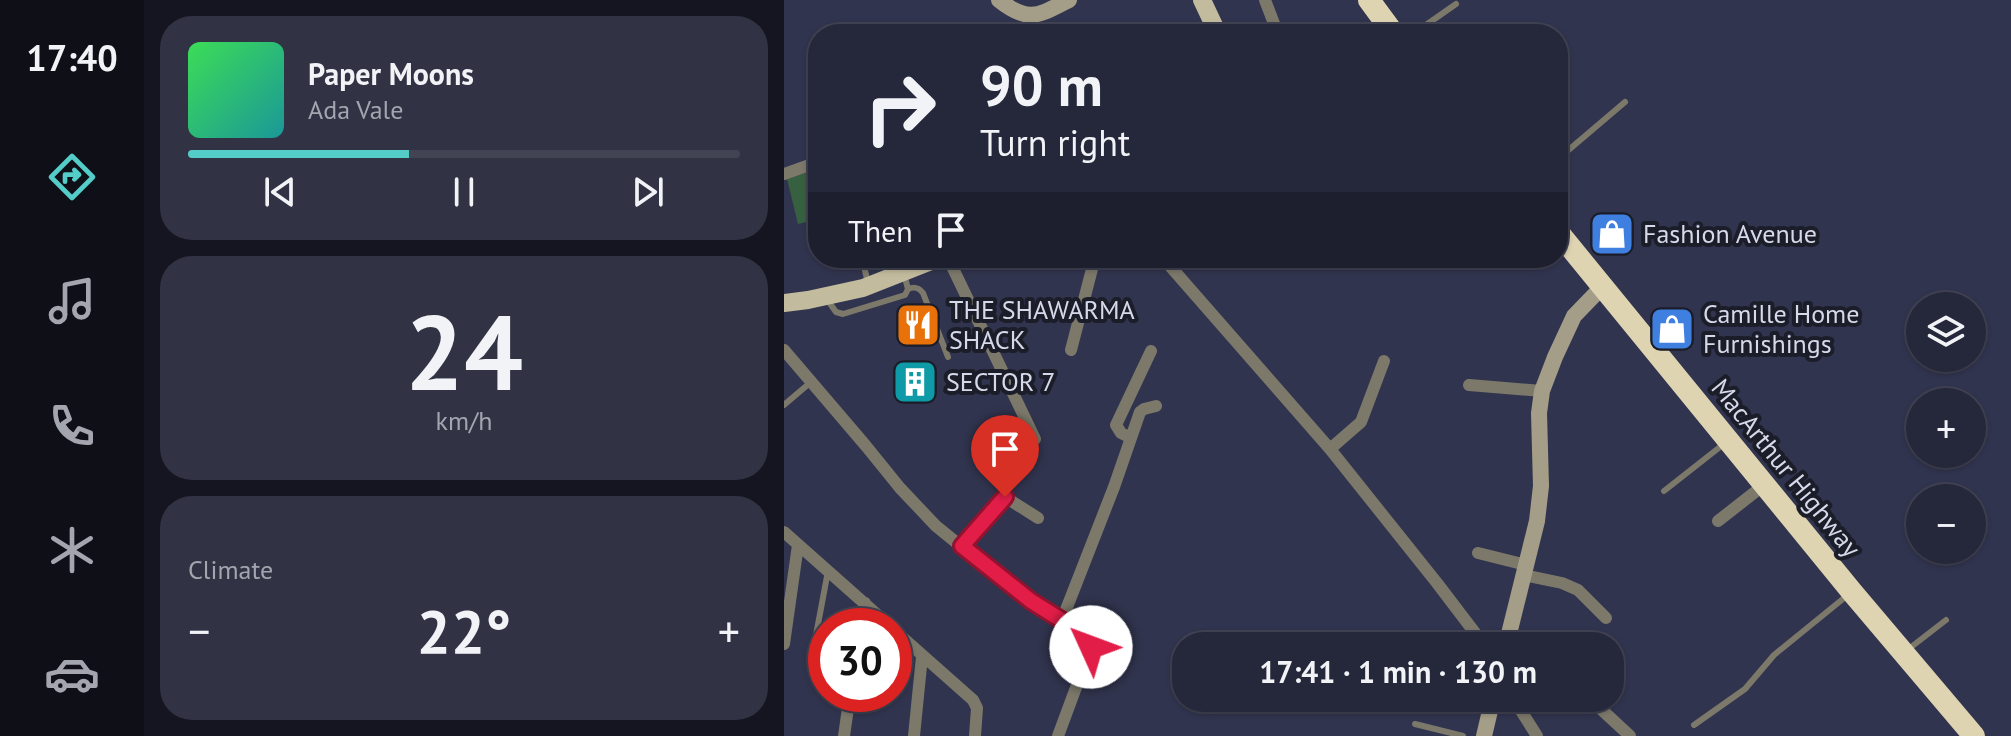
<!DOCTYPE html>
<meta charset="utf-8">
<style>
:root{--surface:#25273a;--page:#313345;--text:#f1f3f6;--muted:#a3a5af;--line:#424454;--accent:#54cdc9}
body{margin:0;font-family:"PT Sans",sans-serif;background:var(--page);color:var(--text);height:100vh;display:flex;flex-direction:column;font-size:30px;white-space:nowrap}
*{box-sizing:border-box;margin:0}
p{font-size:26px;color:var(--muted)}
.icon{flex:none;width:44px;height:44px;fill:none;stroke:currentColor;stroke-width:2;stroke-linecap:round;stroke-linejoin:round}
.map{position:relative;flex:1;overflow:hidden}
.panel{display:flex;flex-direction:column;gap:16px;padding:16px;background:#141520;width:640px}
.panel>*{flex:none}
.top-card{position:absolute;left:24px;top:24px;width:760px;height:244px;border-radius:32px;box-shadow:0 2px 6px #0004,0 0 0 2px var(--line);background:#25273a;color:var(--text);overflow:hidden}
.controls{position:absolute;left:1122px;top:292px;display:grid;gap:16px}
.controls a{display:grid;place-items:center;width:80px;height:80px;border-radius:50%;background:var(--surface);box-shadow:0 2px 6px #0004,0 0 0 2px var(--line);font-size:40px}
.speed{position:absolute;left:24px;top:608px;display:flex;gap:16px;font-size:40px;font-weight:700;text-align:center}
.speed>*{display:grid;place-content:center;width:104px;height:104px;border-radius:50%;background:var(--surface);box-shadow:0 2px 6px #0004,0 0 0 2px var(--line);line-height:1}
.speed .limit{border:12px solid #d22;background:#fff;color:#111}
.pin{position:absolute;display:grid;place-items:center;width:68px;height:68px;color:#fff;margin:-82px -34px;border-radius:50% 50% 50% 0;rotate:-45deg;box-shadow:0 0 8px #0007}
.pin .icon{rotate:45deg}
.me{position:absolute;width:88px;margin:-44px;rotate:313deg;stroke-linejoin:round;filter:drop-shadow(0 0 6px #0008)}
.turn{display:flex;align-items:center;gap:28px;height:168px;padding:0 40px;font-size:36px}
.turn .icon{width:104px;height:104px;stroke-width:2.5}
.turn b{display:block;font-size:56px;line-height:68px}
.then{display:flex;align-items:center;height:76px;padding:0 40px;background:#0003;gap:16px;font-size:30px}
.big{font-size:60px;font-weight:600;line-height:1.1}
.panel .widget{flex:1;display:flex;flex-direction:column;justify-content:center;gap:12px;min-width:0;padding:0 28px;border-radius:32px;background:var(--page)}
.panel .dial{align-items:center;gap:0}
.dial b{font-size:104px;line-height:1}
.song{display:flex;align-items:center;gap:24px}
.cover{width:96px;height:96px;border-radius:12px;background:linear-gradient(135deg,hsl(130 70% 55%),hsl(180 70% 35%))}
.played{height:8px;border-radius:4px;background:linear-gradient(90deg,var(--accent) 40%,var(--line) 40%)}
.keys{display:flex;justify-content:space-around;direction:ltr}
.heat{display:flex;justify-content:space-between;align-items:center;font-size:44px;direction:ltr}
.trip{position:absolute;left:388px;top:632px;width:452px;height:80px;border-radius:32px;background:var(--surface);box-shadow:0 2px 6px #0004,0 0 0 2px var(--line);font-weight:600;line-height:80px;text-align:center}
main{display:flex;flex:1;min-height:0}
.menu{display:flex;flex-direction:column;width:144px;justify-content:space-around;align-items:center;background:#0f1017;color:var(--muted)}
.menu .icon{width:56px;height:56px}
.menu .active{color:var(--accent)}
.menu b{font-size:36px;color:var(--text)}
.map>svg:first-child{display:block}
</style>
<main>
<nav class="menu">
<b>17:40</b>
<svg class="icon active" aria-label="directions" viewBox="0 0 24 24"><path d="M12 3l9 9-9 9-9-9zM9 14v-3h6M13 9l2 2-2 2"/></svg>
<svg class="icon" aria-label="music" viewBox="0 0 24 24"><path d="M9 18V5l10-2v13"/><circle cx="6" cy="18" r="3"/><circle cx="16" cy="16" r="3"/></svg>
<svg class="icon" aria-label="phone" viewBox="0 0 24 24"><path d="M5 4h4l2 5-3 2q2 4 5 5l2-3 5 2v4C11 20 4 13 5 4z"/></svg>
<svg class="icon" aria-label="climate" viewBox="0 0 24 24"><path d="M12 3v18M4 7l16 10M4 17L20 7"/></svg>
<svg class="icon" aria-label="car" viewBox="0 0 24 24"><path d="M5 17H2v-5l4-1 3-4h7l3 4 3 1v5h-3M9 17h6M6 11h13"/><circle cx="7" cy="17" r="2"/><circle cx="17" cy="17" r="2"/></svg>
</nav>
<section class="panel">
<div class="widget">
<div class="song"><i class="cover"></i><div><b>Paper Moons</b><p>Ada Vale</p></div></div>
<div class="played"></div>
<div class="keys"><svg class="icon" aria-label="previous" viewBox="0 0 24 24"><path d="M18 5L8 12l10 7zM5 5v14"/></svg><svg class="icon" aria-label="pause" viewBox="0 0 24 24"><path d="M8 5v14M16 5v14"/></svg><svg class="icon" aria-label="next" viewBox="0 0 24 24"><path d="M6 5l10 7-10 7zM19 5v14"/></svg></div>
</div>
<div class="widget dial"><b>24</b><p>km/h</p></div>
<div class="widget"><p>Climate</p>
<div class="heat"><a>−</a><b class="big">22°</b><a>+</a></div>
</div>
</section>
<div class="map">
<svg width="1227" height="736" viewBox="0 0 1227 736">
<rect width="100%" height="100%" fill="#31344e"/>
<path fill="#366040" d="M34 169V219L14 224 3 179Z"/>
<g fill="none" stroke-linecap="round" stroke-linejoin="round">
<path stroke="#7c796b" stroke-width="6" d="M629 34 672 4
M774 159 841 102
M78 258 84 283
M124 289C131 286 135 288 139 293L164 357
M42 298 52 312 59 314 121 295 124 289 120 274
M0 405 27 382
M880 491 941 443
M29 651 44 571
M1122 651 1162 620
M631 724 679 736
M910 725 961 689 990 655 1065 594"/>
<path stroke="#7c796b" stroke-width="12" d="M481 0 494 34
M0 174 34 162
M164 258 251 439
M379 258 546 449 653 583 701 646
M0 350 82 446 116 488 152 526 227 587 247 601 298 633 305 639 307 647 274 736
M287 350 308 269 309 261 307 258
M685 385 758 391
M347 438 337 433 332 425 367 351
M546 449 577 422 600 361
M934 521 980 485
M0 532 106 626
M178 546 221 497 254 518
M694 553 742 565
M740 575 778 583 794 590 822 618
M278 620 330 487 356 412 360 409 372 406
M77 626 81 603
M110 630 189 700 193 708 191 736
M0 644 14 545
M729 698 753 736
M805 698 846 736
M60 736 66 694
M130 736 138 656"/>
<path stroke="#a49e88" stroke-width="16" d="M215 0C245 24 255 15 285 0
M722 646 753 521 757 486 755 413 758 391 771 357 790 316 819 286
M700 736 709 698"/>
<path stroke="#c2bb9e" stroke-width="18" d="M418 0 434 34
M0 303 24 300 79 288 155 258"/>
<path stroke="#ded4b2" stroke-width="22" d="M585 0 610 34
M774 232 1068 592 1190 736"/>
</g>
<g fill="none" stroke-linecap="round" stroke-linejoin="round">
<g stroke="#92132f" stroke-width="20">
<path id="route" d="M221 497 178 546 247 601 298 633 305 639 307 647"/>
</g>
<use href="#route" stroke="#e11d48" stroke-width="14"/>
</g>
<defs>
<g id="shop-square" transform="scale(2.3)"><rect x="-9" y="-9" width="18" height="18" rx="4" fill="#3f7fe0" stroke="#1b1d29"/><path d="M-5-2.5h2.3a2.7 3.5 0 0 1 5.4 0H5L5.5 6h-11ZM-1.5-2.5h3a1.5 2.3 0 0 0-3 0Z" fill="#fff"/></g>
<g id="restaurant-square" transform="scale(2.3)"><rect x="-9" y="-9" width="18" height="18" rx="4" fill="#e8710a" stroke="#1b1d29"/><path d="M-5-6h1v4h1v-4h1v4h1v-4h1v5L-1.5 .5V6h-2V.5L-5-1ZM5-6V6H3V1.5H1.5Q1.5-4 5-6Z" fill="#fff"/></g>
<g id="building-square" transform="scale(2.3)"><rect x="-9" y="-9" width="18" height="18" rx="4" fill="#0f9aa8" stroke="#1b1d29"/><path d="M-4-6H4V6H1V3H-1V6H-4ZM-2.5-4.3h1.7v1.8h-1.7ZM.8-4.3h1.7v1.8H.8ZM-2.5-1h1.7V.8h-1.7ZM.8-1h1.7V.8H.8Z" fill="#fff"/></g>
</defs>
<g fill-rule="evenodd">
<use href="#shop-square" x="828" y="234"/>
<use href="#restaurant-square" x="134" y="325"/>
<use href="#shop-square" x="888" y="329"/>
<use href="#building-square" x="131" y="382"/>
</g>
<g text-anchor="middle" stroke-width="8" stroke-linejoin="round" paint-order="stroke">
<g font-size="26" fill="#d6d9e9" stroke="#1b1d29" text-anchor="start">
<text x="859" y="243">Fashion Avenue</text>
<text x="165" y="319">THE SHAWARMA<tspan x="165" dy="30">SHACK</tspan></text>
<text x="919" y="323">Camille Home<tspan x="919" dy="30">Furnishings</tspan></text>
<text x="162" y="391">SECTOR 7</text>
</g>
<g font-size="26" fill="#d6d9e9" stroke="#1b1d29">
<text transform="translate(1002 468) rotate(51)" y="9">MacArthur Highway</text>
</g>
</g>
</svg>
<div class="controls">
<a><svg class="icon" aria-label="layers" viewBox="0 0 24 24"><path d="M12 4l9 5-9 5-9-5zM3 14l9 5 9-5"/></svg></a>
<a>+</a>
<a>−</a>
</div>
<div class="speed"><div class="limit">30</div></div>
<div class="pin" style="left:221px;top:497px;background:#d93025"><svg class="icon" aria-label="arrive" viewBox="0 0 24 24"><path d="M6 21V4h12l-3 4 3 4H6"/></svg></div>
<svg class="me" style="left:307px;top:647px" viewBox="-20 -20 40 40"><circle r="19" fill="#fff"/><path d="M0-13L10 11 0 6-10 11z" fill="#e11d48"/></svg>
<div class="trip">17:41 · 1 min · 130 m</div>
<div class="top-card">
<div class="turn"><svg class="icon" aria-label="right" viewBox="0 0 24 24"><path d="M7 20v-9h11M14 6l5 5-5 5"/></svg><div><b>90 m</b>Turn right</div></div>
<div class="then">Then<svg class="icon" aria-label="arrive" viewBox="0 0 24 24"><path d="M6 21V4h12l-3 4 3 4H6"/></svg></div>
</div>
</div>
</main>
